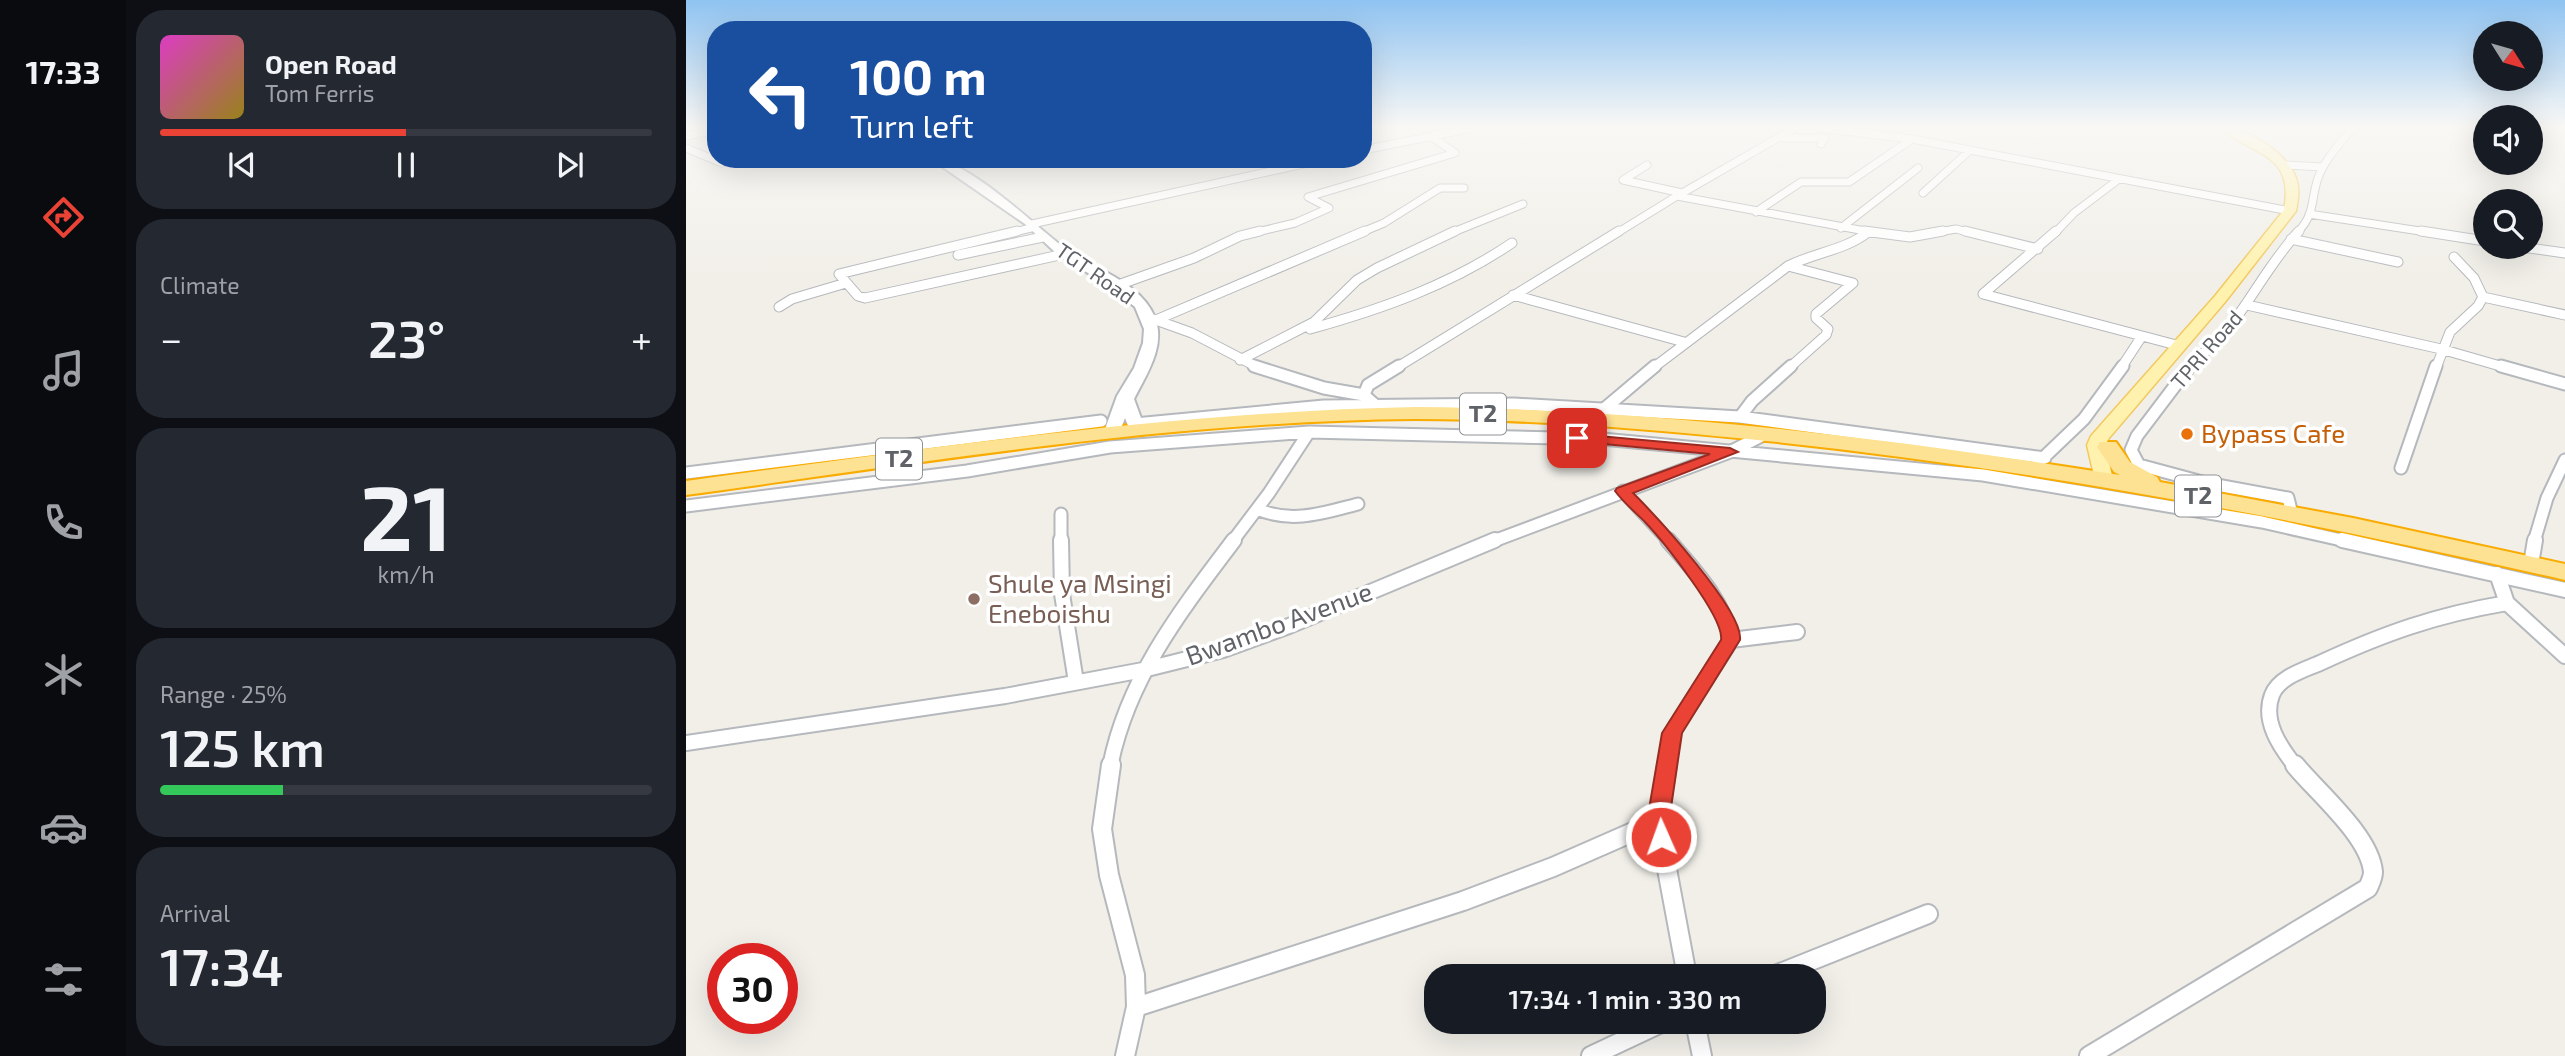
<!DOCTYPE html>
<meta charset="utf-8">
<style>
:root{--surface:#171b24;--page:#242831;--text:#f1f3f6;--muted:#9ea1a6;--line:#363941;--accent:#ea4335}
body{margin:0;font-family:"Exo 2",sans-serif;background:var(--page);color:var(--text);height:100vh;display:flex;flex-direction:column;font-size:26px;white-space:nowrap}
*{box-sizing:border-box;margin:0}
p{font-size:23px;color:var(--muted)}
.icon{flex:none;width:38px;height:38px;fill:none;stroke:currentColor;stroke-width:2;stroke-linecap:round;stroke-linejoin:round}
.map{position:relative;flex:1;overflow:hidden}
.panel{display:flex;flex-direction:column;gap:10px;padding:10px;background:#0d0f14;width:560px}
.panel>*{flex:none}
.hud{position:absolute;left:21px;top:21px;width:665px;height:147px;border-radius:28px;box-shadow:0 7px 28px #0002;background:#1a4fa0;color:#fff;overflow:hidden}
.needle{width:46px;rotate:127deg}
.controls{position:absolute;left:1787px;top:21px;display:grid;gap:14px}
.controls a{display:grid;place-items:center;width:70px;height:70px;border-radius:50%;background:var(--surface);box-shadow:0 7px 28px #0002;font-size:35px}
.speed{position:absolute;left:21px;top:943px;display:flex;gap:14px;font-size:35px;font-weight:700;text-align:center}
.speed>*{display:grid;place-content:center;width:91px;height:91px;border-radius:50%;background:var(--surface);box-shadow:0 7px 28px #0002;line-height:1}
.speed .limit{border:10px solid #d22;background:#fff;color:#111}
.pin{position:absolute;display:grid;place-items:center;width:60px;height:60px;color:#fff;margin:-30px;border-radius:14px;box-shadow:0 4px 10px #0006}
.me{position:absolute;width:77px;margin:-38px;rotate:358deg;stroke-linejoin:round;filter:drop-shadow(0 0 5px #0008)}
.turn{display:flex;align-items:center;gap:24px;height:147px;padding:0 28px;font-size:32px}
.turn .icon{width:91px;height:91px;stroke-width:2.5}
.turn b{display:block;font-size:49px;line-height:60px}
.big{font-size:52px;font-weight:600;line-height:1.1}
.panel .widget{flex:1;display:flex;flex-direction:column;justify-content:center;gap:10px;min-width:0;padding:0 24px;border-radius:28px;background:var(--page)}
.panel .dial{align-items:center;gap:0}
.dial b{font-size:91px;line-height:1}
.song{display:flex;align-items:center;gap:21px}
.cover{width:84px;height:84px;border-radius:10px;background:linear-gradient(135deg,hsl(310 70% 55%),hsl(50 70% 35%))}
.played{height:7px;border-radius:4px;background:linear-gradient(90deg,var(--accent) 50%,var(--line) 50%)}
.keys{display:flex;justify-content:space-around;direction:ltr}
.heat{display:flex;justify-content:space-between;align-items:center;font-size:38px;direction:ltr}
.charge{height:10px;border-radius:5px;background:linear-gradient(90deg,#34c759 25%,var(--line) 0)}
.trip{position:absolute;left:738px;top:964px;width:402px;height:70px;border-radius:28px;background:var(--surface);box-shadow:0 7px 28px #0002;font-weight:600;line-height:70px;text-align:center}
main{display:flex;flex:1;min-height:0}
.dock{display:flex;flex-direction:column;width:126px;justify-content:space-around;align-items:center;background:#090b0e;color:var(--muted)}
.dock .icon{width:49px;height:49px}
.dock .current{color:var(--accent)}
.dock b{font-size:32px;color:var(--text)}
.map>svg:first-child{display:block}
</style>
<main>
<nav class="dock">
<b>17:33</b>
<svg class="icon current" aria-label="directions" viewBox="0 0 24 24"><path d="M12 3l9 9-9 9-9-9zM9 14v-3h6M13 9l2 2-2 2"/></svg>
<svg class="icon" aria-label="music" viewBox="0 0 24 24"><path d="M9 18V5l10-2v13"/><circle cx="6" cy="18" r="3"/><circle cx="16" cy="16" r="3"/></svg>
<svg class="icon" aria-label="phone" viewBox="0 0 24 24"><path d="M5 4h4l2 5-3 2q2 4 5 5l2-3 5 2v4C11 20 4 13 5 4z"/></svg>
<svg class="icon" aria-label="climate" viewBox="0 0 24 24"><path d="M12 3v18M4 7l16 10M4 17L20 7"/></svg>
<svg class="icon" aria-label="car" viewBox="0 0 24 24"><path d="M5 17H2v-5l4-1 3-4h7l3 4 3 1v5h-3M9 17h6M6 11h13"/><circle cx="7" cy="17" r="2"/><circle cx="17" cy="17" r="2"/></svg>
<svg class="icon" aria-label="filters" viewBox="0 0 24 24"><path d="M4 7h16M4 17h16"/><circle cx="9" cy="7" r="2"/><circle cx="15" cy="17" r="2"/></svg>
</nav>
<section class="panel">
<div class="widget">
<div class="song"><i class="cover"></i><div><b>Open Road</b><p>Tom Ferris</p></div></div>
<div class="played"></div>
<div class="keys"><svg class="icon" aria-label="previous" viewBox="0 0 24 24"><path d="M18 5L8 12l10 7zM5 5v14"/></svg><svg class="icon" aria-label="pause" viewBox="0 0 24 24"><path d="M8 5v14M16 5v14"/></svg><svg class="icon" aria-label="next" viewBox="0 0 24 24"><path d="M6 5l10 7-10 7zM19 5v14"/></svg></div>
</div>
<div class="widget"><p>Climate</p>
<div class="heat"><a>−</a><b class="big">23°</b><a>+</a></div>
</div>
<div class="widget dial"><b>21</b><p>km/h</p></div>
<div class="widget"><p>Range · 25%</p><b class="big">125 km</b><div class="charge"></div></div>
<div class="widget"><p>Arrival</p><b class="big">17:34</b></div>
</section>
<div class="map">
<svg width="1879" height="1056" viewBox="0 0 1879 1056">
<rect width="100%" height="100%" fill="#f1efe8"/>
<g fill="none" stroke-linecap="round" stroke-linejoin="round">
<g stroke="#b5b8bc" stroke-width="9">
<path id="street-far4" d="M1133 128 1226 139 1604 211
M0 136 30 130
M1096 138H1139L1135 144
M0 148 36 163
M677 150 787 128
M961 165 937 180 996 193
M1598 165 1637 167
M1237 193 1282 152
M993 195 1109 128
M1070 212 1115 182H1163L1226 139
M1623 214 1747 233
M346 224 640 159
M1155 228 1232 168
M324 233 349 227
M567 233 609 223 643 208 622 197 769 153 746 137
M674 233 698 223 754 188H778
M765 233 837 204
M931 233 991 196 1190 233
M1247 233 1270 229 1286 233
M1369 233 1388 213 1433 179
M1611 233C1630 213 1624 202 1632 178 1639 159 1654 144 1666 128"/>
</g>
<g stroke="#b5b8bc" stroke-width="11">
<path id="street-far3" d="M331 231 153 274 172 296 179 298 378 254
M1178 231 1224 237 1257 231
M1279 231 1352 249
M1370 231 1297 294 1494 346
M1735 231 1799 241
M1605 239 1712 262
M1836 247 1879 253
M272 255 357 237
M1102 266 1167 283 1130 314V318L1142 329 1140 335 1103 368
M432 285 508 258 554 236 574 231
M827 295 998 342
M1797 297 1879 315
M1561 305 1755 349 1821 368
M93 307 106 299 160 283
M467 319 506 333 573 368
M470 320 679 231
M624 329C696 309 764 285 826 243
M554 360 628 322 671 280 691 268 769 231
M710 368 933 231
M967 368 1102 266C1127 253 1160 250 1182 232
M1435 368 1456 336
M1503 368C1513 354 1528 347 1538 334 1565 301 1584 262 1613 231
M1750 368 1764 332 1792 306 1797 297 1788 278 1768 257"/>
</g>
<g stroke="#b5b8bc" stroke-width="15">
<path id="street-far2" d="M568 366 638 388 678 395
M1504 366 1451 436 1445 450 1453 465 1520 483 1602 498 1606 514
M1815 366 1879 384
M688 404 678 395 682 385 713 366
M918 409 969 366
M1054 417 1066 401 1105 366
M449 424 638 406 828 404 1054 417 1359 458
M1354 461 1398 419 1437 366
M1715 468 1750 366
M0 473 415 421
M937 491 984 542
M0 506 281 471 424 447 623 432 916 439 1297 475 1576 522 1664 542
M571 509C606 524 637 513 672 504
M375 514V542
M546 542 583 493 623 432
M805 542 1044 452 1079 434
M1848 542 1861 498 1879 460"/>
</g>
<g stroke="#b5b8bc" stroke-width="18">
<path id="street-far1" d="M375 540 376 594 390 682
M1656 540 1879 590
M1845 564 1849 540
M1811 574 1821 603 1879 656
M1045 640 1111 632
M0 743 319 696 457 670 537 650 603 626 809 540
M424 767C441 679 495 610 548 540
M981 767 986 733 1045 640C1038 601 1007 569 982 540
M1610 767C1594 747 1576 721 1586 695 1593 677 1618 670 1634 663 1699 633 1750 615 1821 603"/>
</g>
<g stroke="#b5b8bc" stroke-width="22">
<path id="street" d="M425 765 416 829 423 875 449 975 450 1007 439 1056
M981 765 972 821 1001 976
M1087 976 1242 914
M450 1007 777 901 867 867 972 821
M1009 1022 1016 1056
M905 1056 977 1022
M1403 1056 1682 888C1684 883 1687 878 1687 872 1684 836 1631 792 1609 765"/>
</g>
<g stroke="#b6babf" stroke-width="4">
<path id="secondary" d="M245 159C281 159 348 225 377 247 406 269 455 281 469 318 480 346 460 375 448 399L459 429 457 433H445L439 418 432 436 426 437 418 432 431 396 448 368 457 343 458 329 449 307 426 288 370 253 339 224Z"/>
</g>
<g stroke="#f2c960" stroke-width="3">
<path id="primary" d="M1534 128C1561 127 1600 152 1610 178 1614 189 1612 200 1610 211L1539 302 1423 438 1419 445 1427 480 1424 484H1410L1401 445 1405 436 1529 296 1598 210C1609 152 1567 156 1534 128Z"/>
</g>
<g stroke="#f9ab00" stroke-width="4">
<path id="highway" d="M730 407C966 409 1202 438 1434 475L1428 472 1411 447 1414 442H1430L1444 462 1471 477 1474 482 1667 518 1879 564V580C1609 518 1338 467 1062 439 952 428 840 419 729 419 484 421 242 462 0 495V481C243 448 484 412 730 407Z"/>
</g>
<use href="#street-far4" stroke="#fff" stroke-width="7"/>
<use href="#street-far3" stroke="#fff" stroke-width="9"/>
<use href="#street-far2" stroke="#fff" stroke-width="11"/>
<use href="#street-far1" stroke="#fff" stroke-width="14"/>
<use href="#street" stroke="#fff" stroke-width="18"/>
<use href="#secondary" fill="#fff" fill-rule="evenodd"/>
<use href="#primary" fill="#fff2af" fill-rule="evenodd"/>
<use href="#highway" fill="#fde293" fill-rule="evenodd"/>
</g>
<linearGradient id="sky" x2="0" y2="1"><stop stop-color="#8fc3f1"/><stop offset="0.46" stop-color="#f9f8f5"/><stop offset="1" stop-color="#f9f8f5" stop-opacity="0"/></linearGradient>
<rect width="1879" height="276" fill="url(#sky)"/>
<path fill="#ea4335" stroke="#982c22" stroke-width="2" d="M891 434 1044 448 1052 452 947 493C969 515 1058 611 1054 640L996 733 983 821 986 837 983 844 975 847 967 844 961 821 976 733 1035 640C1039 618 976 540 959 522 949 512 938 503 929 491L931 488 1024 454 886 441 884 438Z"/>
<circle fill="#e8710a" stroke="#fff" stroke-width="2.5" cx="1501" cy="434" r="7"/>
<circle fill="#8d6e63" stroke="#fff" stroke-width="2.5" cx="288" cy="599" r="7"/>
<g text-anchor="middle" stroke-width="7" stroke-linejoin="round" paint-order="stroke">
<g font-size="21" fill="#5f6368" stroke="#fff">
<text transform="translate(409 274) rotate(35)" y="7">TGT Road</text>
<text transform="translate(1521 350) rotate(-49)" y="7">TPRI Road</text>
</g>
<g fill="#fff" stroke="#8f9295" stroke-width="2">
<rect x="774" y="393.5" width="46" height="41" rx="5"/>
<rect x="190" y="438.5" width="46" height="41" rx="5"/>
<rect x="1489" y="475.5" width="46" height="41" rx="5"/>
</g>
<g font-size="24" font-weight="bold" fill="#5f6368">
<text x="797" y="422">T2</text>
<text x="213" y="467">T2</text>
<text x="1512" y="504">T2</text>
</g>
<g font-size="26" fill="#c56008" stroke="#fff" text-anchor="start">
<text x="1515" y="443">Bypass Cafe</text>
</g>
<g font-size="26" fill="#785e54" stroke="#fff" text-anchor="start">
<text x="302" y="593">Shule ya Msingi<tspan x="302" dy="30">Eneboishu</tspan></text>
</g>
<g font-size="26" fill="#5f6368" stroke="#fff">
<text transform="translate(593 624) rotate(-20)" y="9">Bwambo Avenue</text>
</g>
</g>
</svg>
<div class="controls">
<a><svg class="needle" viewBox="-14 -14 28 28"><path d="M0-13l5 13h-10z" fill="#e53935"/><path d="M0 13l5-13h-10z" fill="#9ea1a6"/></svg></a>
<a><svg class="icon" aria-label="sound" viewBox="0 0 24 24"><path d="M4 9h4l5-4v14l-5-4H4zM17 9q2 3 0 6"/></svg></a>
<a><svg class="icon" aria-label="search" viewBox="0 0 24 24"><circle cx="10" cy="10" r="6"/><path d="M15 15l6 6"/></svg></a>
</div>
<div class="speed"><div class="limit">30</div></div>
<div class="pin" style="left:891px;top:438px;background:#d93025"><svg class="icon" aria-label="arrive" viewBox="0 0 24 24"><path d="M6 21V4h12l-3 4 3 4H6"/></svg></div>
<svg class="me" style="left:975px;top:837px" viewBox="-20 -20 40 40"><circle r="17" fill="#ea4335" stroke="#fff" stroke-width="3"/><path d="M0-11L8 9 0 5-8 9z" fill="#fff"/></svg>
<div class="trip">17:34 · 1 min · 330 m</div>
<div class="hud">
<div class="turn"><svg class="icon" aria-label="left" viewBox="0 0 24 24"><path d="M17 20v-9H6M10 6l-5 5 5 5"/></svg><div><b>100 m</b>Turn left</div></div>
</div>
</div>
</main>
